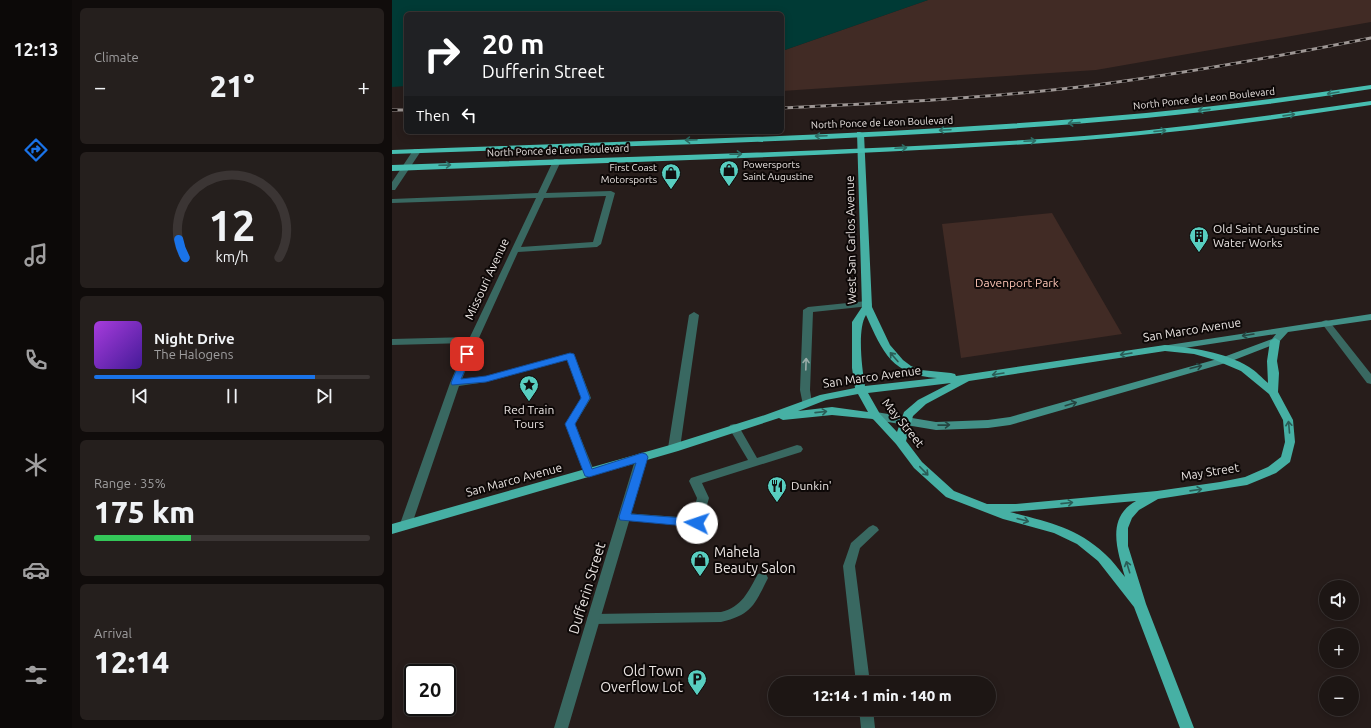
<!DOCTYPE html>
<meta charset="utf-8">
<style>
:root{--surface:#1d1614;--page:#251f1d;--text:#f1f3f6;--muted:#a09fa0;--line:#3b3534;--accent:#1a73e8}
body{margin:0;font-family:Ubuntu,sans-serif;background:var(--page);color:var(--text);height:100vh;display:flex;flex-direction:column;font-size:15px;white-space:nowrap}
*{box-sizing:border-box;margin:0}
p{font-size:13px;color:var(--muted)}
.icon{flex:none;width:22px;height:22px;fill:none;stroke:currentColor;stroke-width:2;stroke-linecap:round;stroke-linejoin:round}
.map{position:relative;flex:1;overflow:hidden}
.panel{display:flex;flex-direction:column;gap:8px;padding:8px;background:#100c0b;width:320px}
.panel>*{flex:none}
.hud{position:absolute;left:12px;top:12px;width:380px;height:122px;border-radius:6px;box-shadow:0 2px 10px #0003,0 0 0 1px var(--line);background:#202124;color:#fff;overflow:hidden}
.fabs{position:absolute;left:927px;top:580px;display:grid;gap:8px}
.fabs a{display:grid;place-items:center;width:40px;height:40px;border-radius:50%;background:var(--surface);box-shadow:0 2px 10px #0003,0 0 0 1px var(--line);font-size:20px}
.speed{position:absolute;left:12px;top:664px;display:flex;gap:8px;font-size:20px;font-weight:700;text-align:center}
.speed>*{display:grid;place-content:center;width:52px;height:52px;border-radius:50%;background:var(--surface);box-shadow:0 2px 10px #0003,0 0 0 1px var(--line);line-height:1}
.speed .limit{border:2px solid #111;border-radius:6px;background:#fff;color:#111}
.pin{position:absolute;display:grid;place-items:center;width:34px;height:34px;color:#fff;margin:-17px;border-radius:8px;box-shadow:0 2px 6px #0006}
.me{position:absolute;width:44px;margin:-22px;rotate:274deg;stroke-linejoin:round;filter:drop-shadow(0 0 3px #0008)}
.turn{display:flex;align-items:center;gap:14px;height:84px;padding:0 12px;font-size:18px}
.turn .icon{width:52px;height:52px;stroke-width:2.5}
.turn b{display:block;font-size:28px;line-height:34px}
.then{display:flex;align-items:center;height:38px;padding:0 12px;background:#0003;gap:8px;font-size:15px}
.big{font-size:30px;font-weight:800;line-height:1.1}
.panel .widget{flex:1;display:flex;flex-direction:column;justify-content:center;gap:6px;min-width:0;padding:0 14px;border-radius:6px;background:var(--page)}
.panel .dial{align-items:center;gap:0}
.dial svg{height:104px;overflow:visible;fill:none;stroke:var(--line);stroke-width:7;stroke-linecap:round;text-anchor:middle}
.dial text{fill:var(--text);stroke:none}
.song{display:flex;align-items:center;gap:12px}
.cover{width:48px;height:48px;border-radius:6px;background:linear-gradient(135deg,hsl(280 70% 55%),hsl(260 70% 35%))}
.played{height:4px;border-radius:2px;background:linear-gradient(90deg,var(--accent) 80%,var(--line) 80%)}
.keys{display:flex;justify-content:space-around;direction:ltr}
.heat{display:flex;justify-content:space-between;align-items:center;font-size:22px;direction:ltr}
.charge{height:6px;border-radius:3px;background:linear-gradient(90deg,#34c759 35%,var(--line) 0)}
.trip{position:absolute;left:376px;top:676px;width:228px;height:40px;border-radius:20px;background:var(--surface);box-shadow:0 2px 10px #0003,0 0 0 1px var(--line);font-weight:800;line-height:40px;text-align:center}
main{display:flex;flex:1;min-height:0}
.dock{display:flex;flex-direction:column;width:72px;justify-content:space-around;align-items:center;background:#0c0908;color:var(--muted)}
.dock .icon{width:28px;height:28px}
.dock .current{color:var(--accent)}
.dock b{font-size:18px;color:var(--text)}
.map>svg:first-child{display:block}
</style>
<main>
<nav class="dock">
<b>12:13</b>
<svg class="icon current" aria-label="directions" viewBox="0 0 24 24"><path d="M12 3l9 9-9 9-9-9zM9 14v-3h6M13 9l2 2-2 2"/></svg>
<svg class="icon" aria-label="music" viewBox="0 0 24 24"><path d="M9 18V5l10-2v13"/><circle cx="6" cy="18" r="3"/><circle cx="16" cy="16" r="3"/></svg>
<svg class="icon" aria-label="phone" viewBox="0 0 24 24"><path d="M5 4h4l2 5-3 2q2 4 5 5l2-3 5 2v4C11 20 4 13 5 4z"/></svg>
<svg class="icon" aria-label="climate" viewBox="0 0 24 24"><path d="M12 3v18M4 7l16 10M4 17L20 7"/></svg>
<svg class="icon" aria-label="car" viewBox="0 0 24 24"><path d="M5 17H2v-5l4-1 3-4h7l3 4 3 1v5h-3M9 17h6M6 11h13"/><circle cx="7" cy="17" r="2"/><circle cx="17" cy="17" r="2"/></svg>
<svg class="icon" aria-label="filters" viewBox="0 0 24 24"><path d="M4 7h16M4 17h16"/><circle cx="9" cy="7" r="2"/><circle cx="15" cy="17" r="2"/></svg>
</nav>
<section class="panel">
<div class="widget"><p>Climate</p>
<div class="heat"><a>−</a><b class="big">21°</b><a>+</a></div>
</div>
<div class="widget dial"><svg viewBox="0 0 100 80">
<path d="M14 69A42 42 0 1 1 86 69"/>
<path d="M14 69A42 42 0 0 1 9 55" stroke="#1a73e8"/>
<text x="50" y="56" font-size="32" font-weight="700">12</text>
<text x="50" y="72" font-size="11">km/h</text>
</svg></div>
<div class="widget">
<div class="song"><i class="cover"></i><div><b>Night Drive</b><p>The Halogens</p></div></div>
<div class="played"></div>
<div class="keys"><svg class="icon" aria-label="previous" viewBox="0 0 24 24"><path d="M18 5L8 12l10 7zM5 5v14"/></svg><svg class="icon" aria-label="pause" viewBox="0 0 24 24"><path d="M8 5v14M16 5v14"/></svg><svg class="icon" aria-label="next" viewBox="0 0 24 24"><path d="M6 5l10 7-10 7zM19 5v14"/></svg></div>
</div>
<div class="widget"><p>Range · 35%</p><b class="big">175 km</b><div class="charge"></div></div>
<div class="widget"><p>Arrival</p><b class="big">12:14</b></div>
</section>
<div class="map">
<svg width="979" height="728" viewBox="0 0 979 728">
<rect width="100%" height="100%" fill="#271d1b"/>
<path fill="#412b25" d="M536 0H979V22L704 70 390 91V51Z
M660 213 730 334 569 358 550 224Z"/>
<path fill="#003a35" d="M0 0H536L390 51V14H14V86L0 87Z"/>
<g fill="none" stroke-linecap="round" stroke-linejoin="round">
<path fill="#396861" fill-rule="evenodd" d="M162 159H165L169 161 154 193 219 191 223 193 209 244 205 247 126 252 86 340 70 379 94 376 178 353 182 354 199 398 183 424 203 473 201 476H193L173 424 189 398 175 360 94 382 67 386 20 524 18 527 14 528 10 527 8 524 58 383 75 343 0 345V339L78 337 144 198 0 203V199L146 193ZM214 196 201 242 129 247 152 198Z
M475 301 480 304 478 306 421 312 418 390 420 403 415 406 411 405 408 390 411 310 416 307Z
M302 312 307 315 288 448 286 451H278L276 448 297 315Z
M934 320 937 321 979 374V384L975 383 931 325 929 323 931 321Z
M342 424 346 425 365 458 405 445 409 446 411 449 409 452 310 483 317 498 309 526 305 527 228 520 226 517 228 514 232 513 300 518 305 498 297 481 299 478 356 460 337 428 338 425Z
M370 573 374 574 376 578C363 604 360 615 329 622L202 624 197 623 195 619 197 615 202 614 329 612C350 607 356 592 366 574Z"/>
<path fill="#396861" fill-rule="evenodd" d="M22 149H25L29 151 3 190H0V182Z
M250 453 254 454 256 457 176 728H162L244 457 246 454Z
M481 525 485 527 487 530 468 548 463 566 478 683H464L451 566 459 543 477 527Z
M467 709H481L483 728H469Z"/>
<path fill="#429087" fill-rule="evenodd" d="M979 314V320L896 332 886 343 837 362 618 425 596 428 544 430 484 420 480 419 479 416 480 413 484 412 544 422 596 420 618 417 829 358 880 339 884 334 773 351 770 350 768 348 770 346Z"/>
<path fill="#46b0a4" fill-rule="evenodd" d="M465 132H468L472 134 480 307 498 345 511 360 519 366 529 370 559 373 563 374 564 376 773 345C800 348 833 352 857 367 864 371 870 378 876 383L875 361 878 341 883 338 888 341 885 361 887 373 886 392 901 420 903 442 898 462 884 473 855 485 766 499 747 510 740 518 736 528V546L754 604 802 728H788L742 607 706 561 685 544 662 533 611 519 554 497 522 468 504 444 481 419 440 415 391 420 387 418 286 451 0 534V524L278 445 373 415 428 395 463 388 460 368V322L470 307ZM474 315C491 353 500 375 545 378L473 386C470 369 465 329 474 315ZM773 351 802 354 823 360 849 371 877 394 891 420 893 442 889 457 876 467 853 477 828 482 765 491 624 504H595L562 491 530 462 514 441 521 416 534 404 577 381ZM559 383 526 400 512 412 505 432 488 414 476 393ZM466 394 476 412 440 407 406 411 434 400ZM744 501C713 518 726 552 733 577 727 570 721 561 713 554 684 527 655 522 618 512Z"/>
<path fill="#47beb1" fill-rule="evenodd" d="M979 85V89C904 101 829 111 754 118 503 141 251 145 0 154V150C251 140 503 136 754 113 829 106 904 96 979 85Z
M979 101V105C875 121 771 135 666 142 444 157 222 162 0 171V165C222 157 444 152 665 138 771 131 875 116 979 101Z"/>
<g stroke="#9e9795" stroke-width="3">
<path id="rail" d="M390 108C495 103 600 98 704 85 796 73 888 56 979 38
M0 110H14"/>
</g>
<use href="#rail" stroke="#0d0807" stroke-width="2" stroke-dasharray="5.5" stroke-linecap="butt"/>
</g>
<defs><path id="oneway-shaft" d="M-6 0H5M1.5-3L5.5 0L1.5 3" fill="none" stroke-width="1.6" stroke-linecap="round" stroke-linejoin="round"/></defs>
<g stroke="#2d6c64">
<use href="#oneway-shaft" transform="translate(941 93) rotate(171)"/>
<use href="#oneway-shaft" transform="translate(812 110) rotate(174)"/>
<use href="#oneway-shaft" transform="translate(897 115) rotate(-8)"/>
<use href="#oneway-shaft" transform="translate(682 123) rotate(176)"/>
<use href="#oneway-shaft" transform="translate(553 130) rotate(177)"/>
<use href="#oneway-shaft" transform="translate(768 131) rotate(-5)"/>
<use href="#oneway-shaft" transform="translate(429 136) rotate(178)"/>
<use href="#oneway-shaft" transform="translate(299 140) rotate(178)"/>
<use href="#oneway-shaft" transform="translate(638 141) rotate(-3)"/>
<use href="#oneway-shaft" transform="translate(509 148) rotate(-3)"/>
<use href="#oneway-shaft" transform="translate(344 154) rotate(-2)"/>
<use href="#oneway-shaft" transform="translate(53 165) rotate(-2)"/>
</g>
<g stroke="#254541">
<use href="#oneway-shaft" transform="translate(856 335) rotate(171)"/>
<use href="#oneway-shaft" transform="translate(804 367) rotate(-14)"/>
<use href="#oneway-shaft" transform="translate(679 404) rotate(-17)"/>
<use href="#oneway-shaft" transform="translate(552 425) rotate(-1)"/>
</g>
<g stroke="#2a5c56">
<use href="#oneway-shaft" transform="translate(734 354) rotate(171)"/>
<use href="#oneway-shaft" transform="translate(502 357) rotate(-131)"/>
<use href="#oneway-shaft" transform="translate(606 374) rotate(171)"/>
<use href="#oneway-shaft" transform="translate(429 412) rotate(-6)"/>
<use href="#oneway-shaft" transform="translate(897 427) rotate(-95)"/>
<use href="#oneway-shaft" transform="translate(532 471) rotate(46)"/>
<use href="#oneway-shaft" transform="translate(804 490) rotate(-8)"/>
<use href="#oneway-shaft" transform="translate(675 503) rotate(-6)"/>
<use href="#oneway-shaft" transform="translate(631 520) rotate(15)"/>
<use href="#oneway-shaft" transform="translate(736 567) rotate(-107)"/>
</g>
<use stroke="#9aaca8" href="#oneway-shaft" transform="translate(414 364) rotate(-88)"/>
<path fill="#1a73e8" stroke="#114b97" d="M75 351 80 354 69 379 94 376 178 353 182 354 198 398 183 424 200 469 250 453 254 454 256 457 239 514 305 519 309 520 310 523 309 525 305 527 228 520 227 517 244 463 197 477 193 476 173 424 189 398 175 360 94 382 60 385 59 383 71 354Z"/>
<defs>
<g id="shop-pin" transform="scale(1)"><path d="M0 17L-7.5 6A9.5 9.5 0 1 1 7.5 6Z" fill="#58cec0" stroke="#0d0807"/><path d="M-5-2.5h2.3a2.7 3.5 0 0 1 5.4 0H5L5.5 6h-11ZM-1.5-2.5h3a1.5 2.3 0 0 0-3 0Z" fill="#111"/></g>
<g id="building-pin" transform="scale(1)"><path d="M0 17L-7.5 6A9.5 9.5 0 1 1 7.5 6Z" fill="#58cec0" stroke="#0d0807"/><path d="M-4-6H4V6H1V3H-1V6H-4ZM-2.5-4.3h1.7v1.8h-1.7ZM.8-4.3h1.7v1.8H.8ZM-2.5-1h1.7V.8h-1.7ZM.8-1h1.7V.8H.8Z" fill="#111"/></g>
<g id="sight-pin" transform="scale(1)"><path d="M0 17L-7.5 6A9.5 9.5 0 1 1 7.5 6Z" fill="#58cec0" stroke="#0d0807"/><path d="M0-6L1.8-2.2L6-1.7L2.9 1.2L3.7 5.4L0 3.3L-3.7 5.4L-2.9 1.2L-6-1.7L-1.8-2.2Z" fill="#111"/></g>
<g id="restaurant-pin" transform="scale(1)"><path d="M0 17L-7.5 6A9.5 9.5 0 1 1 7.5 6Z" fill="#58cec0" stroke="#0d0807"/><path d="M-5-6h1v4h1v-4h1v4h1v-4h1v5L-1.5 .5V6h-2V.5L-5-1ZM5-6V6H3V1.5H1.5Q1.5-4 5-6Z" fill="#111"/></g>
<g id="parking-pin" transform="scale(1)"><path d="M0 17L-7.5 6A9.5 9.5 0 1 1 7.5 6Z" fill="#58cec0" stroke="#0d0807"/><path d="M-3.5-5.5H1a3.5 3.5 0 0 1 0 7H-1V5.5H-3.5ZM-1-3.4V-.6H.8a1.4 1.4 0 0 0 0-2.8Z" fill="#111"/></g>
</defs>
<g fill-rule="evenodd">
<use href="#shop-pin" x="337" y="170"/>
<use href="#shop-pin" x="279" y="173"/>
<use href="#building-pin" x="807" y="236"/>
<use href="#sight-pin" x="137" y="385"/>
<use href="#restaurant-pin" x="385" y="486"/>
<use href="#shop-pin" x="308" y="560"/>
<use href="#parking-pin" x="305" y="679"/>
</g>
<g text-anchor="middle" stroke-width="4" stroke-linejoin="round" paint-order="stroke">
<g font-size="10" fill="#eae4e2" stroke="#0d0807">
<text transform="translate(812 98) rotate(-6)" y="4">North Ponce de Leon Boulevard</text>
<text transform="translate(490 122) rotate(-2)" y="4">North Ponce de Leon Boulevard</text>
<text transform="translate(166 150) rotate(-2)" y="4">North Ponce de Leon Boulevard</text>
</g>
<g font-size="10" fill="#eae4e2" stroke="#0d0807" text-anchor="start">
<text x="351" y="168">Powersports<tspan x="351" dy="12">Saint Augustine</tspan></text>
<text x="265" y="171" text-anchor="end">First Coast<tspan x="265" dy="12">Motorsports</tspan></text>
</g>
<g font-size="12" fill="#eae4e2" stroke="#0d0807" text-anchor="start">
<text x="821" y="233">Old Saint Augustine<tspan x="821" dy="14">Water Works</tspan></text>
<text x="137" y="414" text-anchor="middle">Red Train<tspan x="137" dy="14">Tours</tspan></text>
<text x="399" y="490">Dunkin'</text>
</g>
<g font-size="12" fill="#eae4e2" stroke="#0d0807">
<text transform="translate(459 240) rotate(-91)" y="4">West San Carlos Avenue</text>
<text transform="translate(95 279) rotate(-65)" y="4">Missouri Avenue</text>
<text transform="translate(800 330) rotate(-9)" y="4">San Marco Avenue</text>
<text transform="translate(480 377) rotate(-8)" y="4">San Marco Avenue</text>
<text transform="translate(511 423) rotate(51)" y="4">May Street</text>
<text transform="translate(818 472) rotate(-9)" y="4">May Street</text>
<text transform="translate(122 480) rotate(-15)" y="4">San Marco Avenue</text>
</g>
<g font-size="12" fill="#fbc3b4" stroke="#0d0807">
<text x="625" y="287">Davenport Park</text>
</g>
<g font-size="14" fill="#eae4e2" stroke="#0d0807" text-anchor="start">
<text x="322" y="557">Mahela<tspan x="322" dy="16">Beauty Salon</tspan></text>
<text x="291" y="676" text-anchor="end">Old Town<tspan x="291" dy="16">Overflow Lot</tspan></text>
</g>
<g font-size="14" fill="#eae4e2" stroke="#0d0807">
<text transform="translate(195 588) rotate(-73)" y="5">Dufferin Street</text>
</g>
</g>
</svg>
<div class="fabs">
<a><svg class="icon" aria-label="sound" viewBox="0 0 24 24"><path d="M4 9h4l5-4v14l-5-4H4zM17 9q2 3 0 6"/></svg></a>
<a>+</a>
<a>−</a>
</div>
<div class="speed"><div class="limit">20</div></div>
<div class="pin" style="left:75px;top:354px;background:#d93025"><svg class="icon" aria-label="arrive" viewBox="0 0 24 24"><path d="M6 21V4h12l-3 4 3 4H6"/></svg></div>
<svg class="me" style="left:305px;top:523px" viewBox="-20 -20 40 40"><circle r="19" fill="#fff"/><path d="M0-13L10 11 0 6-10 11z" fill="#1a73e8"/></svg>
<div class="trip">12:14 · 1 min · 140 m</div>
<div class="hud">
<div class="turn"><svg class="icon" aria-label="right" viewBox="0 0 24 24"><path d="M7 20v-9h11M14 6l5 5-5 5"/></svg><div><b>20 m</b>Dufferin Street</div></div>
<div class="then">Then<svg class="icon" aria-label="left" viewBox="0 0 24 24"><path d="M17 20v-9H6M10 6l-5 5 5 5"/></svg></div>
</div>
</div>
</main>
